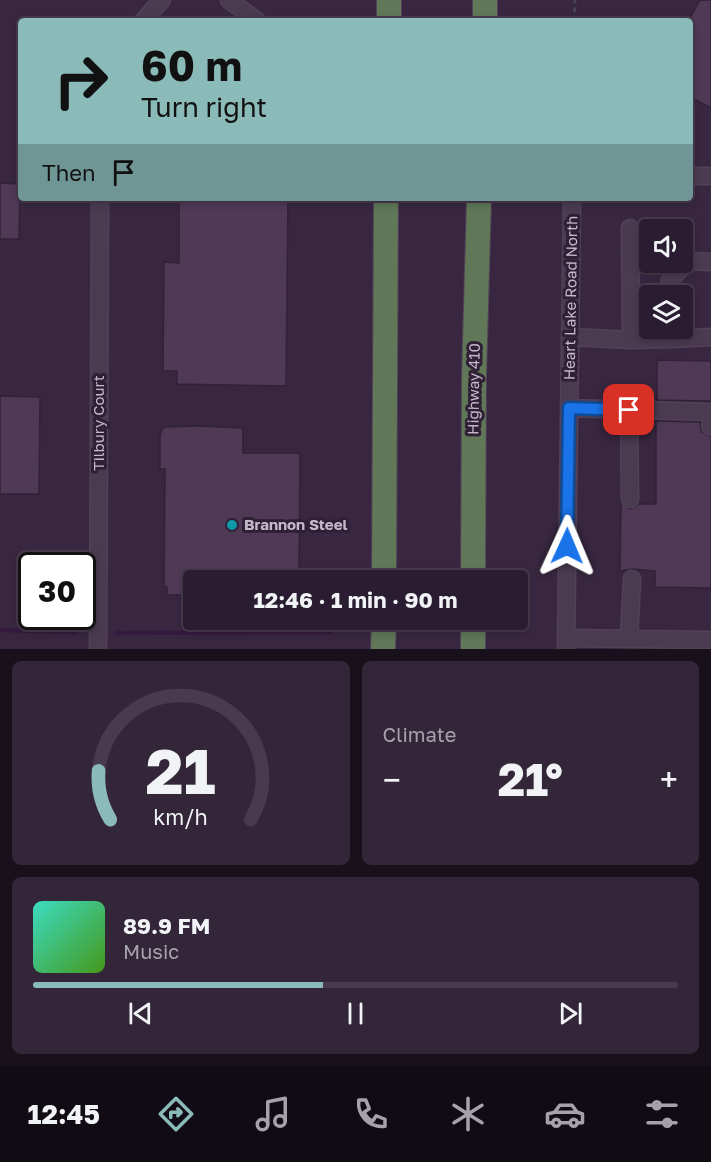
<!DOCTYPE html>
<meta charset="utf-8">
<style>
:root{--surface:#2b1d31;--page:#332639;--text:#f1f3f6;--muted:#a6a2ab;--line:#473b4d;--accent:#8bbbb9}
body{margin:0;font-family:"Golos Text",sans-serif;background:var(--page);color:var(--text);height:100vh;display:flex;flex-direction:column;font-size:22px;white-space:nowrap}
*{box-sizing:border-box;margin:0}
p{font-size:20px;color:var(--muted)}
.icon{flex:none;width:33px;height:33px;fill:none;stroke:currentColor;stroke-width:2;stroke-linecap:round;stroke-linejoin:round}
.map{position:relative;height:649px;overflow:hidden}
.panel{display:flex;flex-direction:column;gap:12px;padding:12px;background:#18101b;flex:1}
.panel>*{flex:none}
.guide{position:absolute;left:18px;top:18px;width:675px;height:183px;border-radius:6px;box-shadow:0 3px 9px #0003,0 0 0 2px var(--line);background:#8bbbb9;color:#111;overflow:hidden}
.controls{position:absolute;left:639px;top:219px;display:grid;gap:12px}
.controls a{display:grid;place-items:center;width:54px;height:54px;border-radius:6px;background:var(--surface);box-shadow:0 3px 9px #0003,0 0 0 2px var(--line);font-size:30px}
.speed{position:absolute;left:18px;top:552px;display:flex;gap:12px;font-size:30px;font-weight:700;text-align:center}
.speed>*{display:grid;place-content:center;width:78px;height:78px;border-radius:50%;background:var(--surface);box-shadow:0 3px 9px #0003,0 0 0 2px var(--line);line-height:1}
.speed .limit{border:3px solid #111;border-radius:9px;background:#fff;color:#111}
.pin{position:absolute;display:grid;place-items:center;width:51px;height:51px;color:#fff;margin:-26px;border-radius:12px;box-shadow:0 3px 9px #0006}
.me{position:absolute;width:66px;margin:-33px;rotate:1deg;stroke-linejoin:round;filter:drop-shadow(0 0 4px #0008)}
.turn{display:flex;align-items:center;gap:21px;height:126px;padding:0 24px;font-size:27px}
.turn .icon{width:78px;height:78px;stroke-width:2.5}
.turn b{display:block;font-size:42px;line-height:51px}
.then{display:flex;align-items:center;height:57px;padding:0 24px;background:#0003;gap:12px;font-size:22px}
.big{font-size:45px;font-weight:700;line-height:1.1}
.panel .tile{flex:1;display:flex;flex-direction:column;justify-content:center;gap:9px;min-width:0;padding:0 21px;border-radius:9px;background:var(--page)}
.panel .dial{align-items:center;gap:0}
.dial svg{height:156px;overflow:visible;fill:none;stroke:var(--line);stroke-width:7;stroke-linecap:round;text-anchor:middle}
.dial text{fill:var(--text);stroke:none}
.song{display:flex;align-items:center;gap:18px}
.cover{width:72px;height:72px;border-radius:9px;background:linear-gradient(135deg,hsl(170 70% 55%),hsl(100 70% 35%))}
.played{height:6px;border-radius:3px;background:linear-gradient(90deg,var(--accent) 45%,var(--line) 45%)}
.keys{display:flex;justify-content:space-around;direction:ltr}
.heat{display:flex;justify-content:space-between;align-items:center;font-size:33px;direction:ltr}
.panel .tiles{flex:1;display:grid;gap:12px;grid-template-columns:1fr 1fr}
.tile:last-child{grid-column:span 2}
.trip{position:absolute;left:183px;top:570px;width:345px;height:60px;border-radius:6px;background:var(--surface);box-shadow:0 3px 9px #0003,0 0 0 2px var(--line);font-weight:700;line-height:60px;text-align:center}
.tab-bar{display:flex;height:96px;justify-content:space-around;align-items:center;background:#110c14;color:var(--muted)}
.tab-bar .icon{width:42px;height:42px}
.tab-bar .active{color:var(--accent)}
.tab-bar b{font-size:27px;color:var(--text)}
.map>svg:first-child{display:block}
</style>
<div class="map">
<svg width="711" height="649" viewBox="0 0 711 649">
<rect width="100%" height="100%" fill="#392741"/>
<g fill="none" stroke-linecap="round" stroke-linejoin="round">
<path stroke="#351a3f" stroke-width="4.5" d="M0 630 76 632
M117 633 330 632"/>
</g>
<path fill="#4f3957" stroke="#322238" stroke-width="1.5" d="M700 0H711V108L690 97V18Z
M0 183 20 184 19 239H0Z
M179 198H288L286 386 177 384V371H163L164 262 179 263Z
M657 360 711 361V401L657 400Z
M0 396 40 397 39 494H0Z
M656 421 700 422 701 432 711 436V588L655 587V571L632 569 620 571 621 503 630 509 639 504H656Z
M198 426 243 428V453H300L299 580H194V595H167V587H164L165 469H160V435L163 427Z"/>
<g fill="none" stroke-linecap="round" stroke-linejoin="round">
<g stroke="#514257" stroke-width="19">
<path id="minor" d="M229 0 257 21
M143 21 162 0
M690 176H711
M630 228 631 340
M671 296 670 280 688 261 711 262
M673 329V339L711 337
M570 337 631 340 673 339
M569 408 711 412
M629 410 630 499
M710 426H711
M566 638 711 640
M629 639 632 579
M98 649 100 198
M566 649 572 198"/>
</g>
<g stroke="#534358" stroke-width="26">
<path id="highway" d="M389 21V0
M485 21V0
M384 580 386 198
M473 580 474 378 479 198
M383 649 384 620
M473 649V620"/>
</g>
<path stroke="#47425a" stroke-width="3" stroke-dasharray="4.5 4.5" stroke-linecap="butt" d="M574 21 575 0"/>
<use href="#minor" stroke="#4b3b51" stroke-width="16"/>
<use href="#highway" stroke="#607758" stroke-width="24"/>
</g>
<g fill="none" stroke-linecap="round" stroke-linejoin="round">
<g stroke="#114b97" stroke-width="15">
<path id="route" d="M567 546 569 408 629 410"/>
</g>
<use href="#route" stroke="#1a73e8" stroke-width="10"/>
</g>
<circle fill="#0f9aa8" stroke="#302036" stroke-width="2" cx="232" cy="525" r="6"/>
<g text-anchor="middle" stroke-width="6" stroke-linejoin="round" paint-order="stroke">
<g font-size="15" fill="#c6b8cb" stroke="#302036">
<text transform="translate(571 298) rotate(-89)" y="5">Heart Lake Road North</text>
<text transform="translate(474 389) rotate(-89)" y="5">Highway 410</text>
<text transform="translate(99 423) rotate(-90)" y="5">Tilbury Court</text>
</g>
<g font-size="15" font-weight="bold" fill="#c6b8cb" stroke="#302036" text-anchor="start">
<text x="244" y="530">Brannon Steel</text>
</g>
</g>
</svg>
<div class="controls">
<a><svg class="icon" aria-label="sound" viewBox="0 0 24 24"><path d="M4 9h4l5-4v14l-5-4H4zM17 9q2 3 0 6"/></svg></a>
<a><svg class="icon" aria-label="layers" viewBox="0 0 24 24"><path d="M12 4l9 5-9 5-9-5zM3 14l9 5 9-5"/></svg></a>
</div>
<div class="speed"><div class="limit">30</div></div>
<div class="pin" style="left:629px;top:410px;background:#d93025"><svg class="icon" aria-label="arrive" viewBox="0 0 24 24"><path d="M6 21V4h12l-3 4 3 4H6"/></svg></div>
<svg class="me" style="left:567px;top:546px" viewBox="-20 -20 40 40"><path d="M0-17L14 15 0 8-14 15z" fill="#1a73e8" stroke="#fff" stroke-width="4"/></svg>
<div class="trip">12:46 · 1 min · 90 m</div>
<div class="guide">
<div class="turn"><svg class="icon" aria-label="right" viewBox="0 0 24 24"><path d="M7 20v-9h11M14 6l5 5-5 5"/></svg><div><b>60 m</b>Turn right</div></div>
<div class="then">Then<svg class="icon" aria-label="arrive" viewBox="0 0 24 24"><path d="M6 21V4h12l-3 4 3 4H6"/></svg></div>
</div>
</div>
<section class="panel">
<div class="tiles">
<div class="tile dial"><svg viewBox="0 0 100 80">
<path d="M14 69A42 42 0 1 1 86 69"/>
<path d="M14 69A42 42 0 0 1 8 44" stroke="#8bbbb9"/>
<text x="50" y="56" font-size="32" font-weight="700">21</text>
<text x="50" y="72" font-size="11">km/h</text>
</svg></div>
<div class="tile"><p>Climate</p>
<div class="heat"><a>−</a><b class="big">21°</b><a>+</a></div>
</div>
<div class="tile">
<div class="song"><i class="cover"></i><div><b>89.9 FM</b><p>Music</p></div></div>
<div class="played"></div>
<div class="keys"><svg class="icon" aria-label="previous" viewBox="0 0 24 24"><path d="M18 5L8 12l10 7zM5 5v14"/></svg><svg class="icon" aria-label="pause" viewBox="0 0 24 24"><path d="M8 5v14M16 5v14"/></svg><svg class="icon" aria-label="next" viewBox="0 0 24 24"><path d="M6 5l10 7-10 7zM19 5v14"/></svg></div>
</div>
</div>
</section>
<nav class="tab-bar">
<b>12:45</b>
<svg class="icon active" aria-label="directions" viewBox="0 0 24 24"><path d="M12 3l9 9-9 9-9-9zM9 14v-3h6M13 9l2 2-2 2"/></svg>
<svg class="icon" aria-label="music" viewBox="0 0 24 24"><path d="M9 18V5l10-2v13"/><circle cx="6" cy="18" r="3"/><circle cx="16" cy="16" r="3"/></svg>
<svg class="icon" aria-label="phone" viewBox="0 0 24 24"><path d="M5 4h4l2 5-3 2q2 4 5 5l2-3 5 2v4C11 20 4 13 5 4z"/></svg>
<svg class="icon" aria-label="climate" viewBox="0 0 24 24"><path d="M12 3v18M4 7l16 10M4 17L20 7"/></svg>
<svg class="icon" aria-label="car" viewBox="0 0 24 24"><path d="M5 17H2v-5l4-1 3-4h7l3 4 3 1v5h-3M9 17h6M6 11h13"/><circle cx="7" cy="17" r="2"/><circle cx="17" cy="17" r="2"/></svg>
<svg class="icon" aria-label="filters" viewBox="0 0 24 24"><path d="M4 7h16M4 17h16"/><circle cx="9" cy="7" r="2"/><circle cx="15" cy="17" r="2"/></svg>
</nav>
